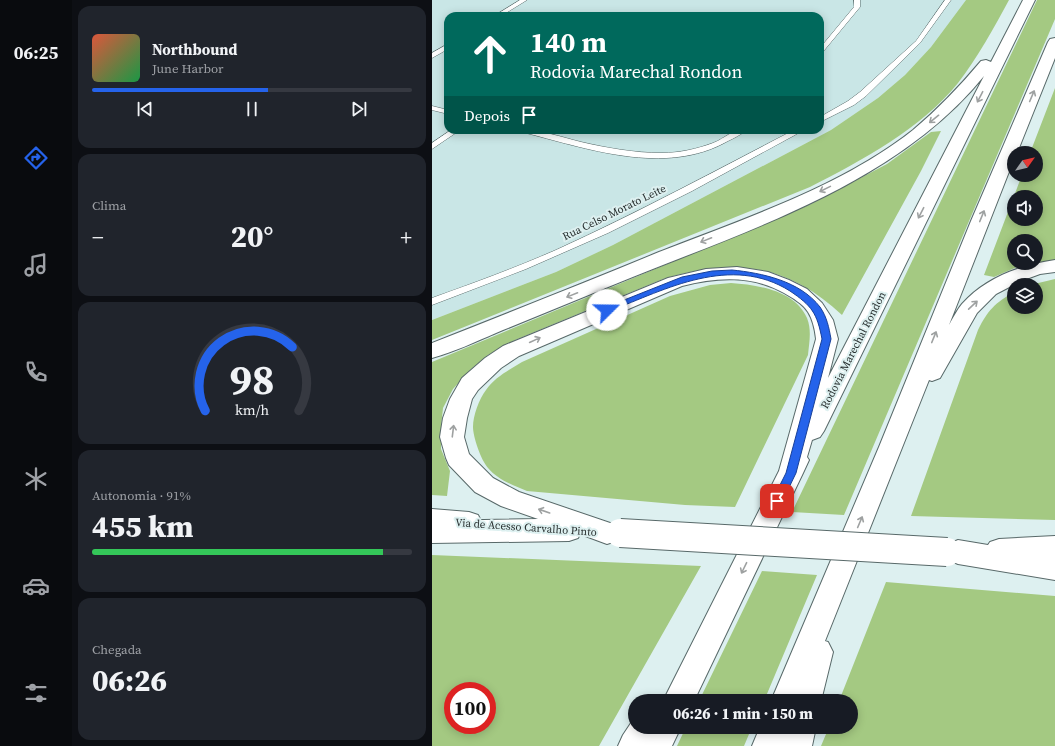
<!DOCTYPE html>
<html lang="pt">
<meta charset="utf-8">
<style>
:root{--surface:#171b24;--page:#20242c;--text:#f1f3f6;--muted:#9ea1a6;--line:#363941;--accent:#2563eb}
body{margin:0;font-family:"Source Serif 4",serif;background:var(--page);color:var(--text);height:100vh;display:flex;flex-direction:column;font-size:15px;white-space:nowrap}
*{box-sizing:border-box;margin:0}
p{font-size:13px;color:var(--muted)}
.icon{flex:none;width:22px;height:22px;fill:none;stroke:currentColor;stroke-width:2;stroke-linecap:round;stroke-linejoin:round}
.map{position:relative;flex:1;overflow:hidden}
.side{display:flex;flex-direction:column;gap:6px;padding:6px;background:#0d0f14;width:360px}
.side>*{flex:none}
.banner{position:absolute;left:12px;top:12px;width:380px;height:122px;border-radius:12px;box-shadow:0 2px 10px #0003;background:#00695c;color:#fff;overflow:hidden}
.needle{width:26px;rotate:56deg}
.controls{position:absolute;left:575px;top:146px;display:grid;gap:8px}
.controls a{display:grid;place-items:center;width:36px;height:36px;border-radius:50%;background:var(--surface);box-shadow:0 2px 10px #0003;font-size:20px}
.speed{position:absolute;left:12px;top:682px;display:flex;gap:8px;font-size:20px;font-weight:700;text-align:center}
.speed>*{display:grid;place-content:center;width:52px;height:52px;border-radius:50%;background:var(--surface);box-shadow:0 2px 10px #0003;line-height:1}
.speed .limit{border:6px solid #d22;background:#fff;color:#111}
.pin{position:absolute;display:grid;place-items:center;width:34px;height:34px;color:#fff;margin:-17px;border-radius:8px;box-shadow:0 2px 6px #0006}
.me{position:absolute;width:44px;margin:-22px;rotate:68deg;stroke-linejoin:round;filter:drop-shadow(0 0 3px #0008)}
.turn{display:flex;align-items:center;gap:14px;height:84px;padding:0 20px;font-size:18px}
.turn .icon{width:52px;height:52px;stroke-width:2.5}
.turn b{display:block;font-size:28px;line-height:34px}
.then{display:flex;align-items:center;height:38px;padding:0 20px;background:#0003;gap:8px;font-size:15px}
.big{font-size:30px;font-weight:800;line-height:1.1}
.side .widget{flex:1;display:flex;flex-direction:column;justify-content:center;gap:6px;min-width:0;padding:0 14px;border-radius:12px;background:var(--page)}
.side .dial{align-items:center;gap:0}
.dial svg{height:104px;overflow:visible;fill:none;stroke:var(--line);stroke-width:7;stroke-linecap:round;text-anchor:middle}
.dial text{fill:var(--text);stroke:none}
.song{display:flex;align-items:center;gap:12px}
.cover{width:48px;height:48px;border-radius:6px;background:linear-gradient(135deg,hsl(10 70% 55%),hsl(140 70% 35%))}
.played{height:4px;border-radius:2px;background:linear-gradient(90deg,var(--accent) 55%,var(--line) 55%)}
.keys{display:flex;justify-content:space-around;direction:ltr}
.heat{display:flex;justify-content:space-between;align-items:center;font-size:22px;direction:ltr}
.charge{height:6px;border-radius:3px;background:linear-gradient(90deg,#34c759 91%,var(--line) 0)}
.trip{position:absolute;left:196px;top:694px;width:230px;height:40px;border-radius:20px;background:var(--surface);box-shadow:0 2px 10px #0003;font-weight:800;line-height:40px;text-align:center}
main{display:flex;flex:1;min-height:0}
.menu{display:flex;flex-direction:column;width:72px;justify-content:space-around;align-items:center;background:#090b0e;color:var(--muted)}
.menu .icon{width:28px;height:28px}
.menu .current{color:var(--accent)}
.menu b{font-size:18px;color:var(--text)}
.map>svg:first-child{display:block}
</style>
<main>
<nav class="menu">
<b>06:25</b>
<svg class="icon current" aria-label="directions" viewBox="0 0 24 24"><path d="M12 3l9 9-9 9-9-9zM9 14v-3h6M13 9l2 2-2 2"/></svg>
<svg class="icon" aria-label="music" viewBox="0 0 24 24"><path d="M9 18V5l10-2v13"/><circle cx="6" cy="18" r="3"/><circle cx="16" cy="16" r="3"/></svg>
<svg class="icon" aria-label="phone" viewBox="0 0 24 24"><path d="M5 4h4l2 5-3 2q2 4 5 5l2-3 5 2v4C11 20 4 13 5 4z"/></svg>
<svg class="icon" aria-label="climate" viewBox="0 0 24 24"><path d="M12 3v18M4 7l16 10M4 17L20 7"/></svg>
<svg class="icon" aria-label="car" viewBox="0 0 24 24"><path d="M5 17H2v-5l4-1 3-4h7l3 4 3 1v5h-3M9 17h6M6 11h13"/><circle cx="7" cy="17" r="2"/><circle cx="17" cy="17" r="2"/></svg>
<svg class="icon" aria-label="filters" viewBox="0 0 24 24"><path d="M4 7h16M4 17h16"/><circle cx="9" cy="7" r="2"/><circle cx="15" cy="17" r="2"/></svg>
</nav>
<section class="side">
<div class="widget">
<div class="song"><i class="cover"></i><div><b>Northbound</b><p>June Harbor</p></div></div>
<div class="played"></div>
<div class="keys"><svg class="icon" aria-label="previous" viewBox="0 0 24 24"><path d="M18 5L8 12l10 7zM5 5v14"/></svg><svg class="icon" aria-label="pause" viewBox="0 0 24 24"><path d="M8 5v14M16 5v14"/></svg><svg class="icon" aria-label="next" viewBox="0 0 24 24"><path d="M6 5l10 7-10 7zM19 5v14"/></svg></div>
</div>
<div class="widget"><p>Clima</p>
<div class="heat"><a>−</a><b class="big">20°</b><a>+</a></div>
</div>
<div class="widget dial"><svg viewBox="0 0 100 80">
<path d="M14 69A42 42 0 1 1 86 69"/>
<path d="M14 69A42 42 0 0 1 81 20" stroke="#2563eb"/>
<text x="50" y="56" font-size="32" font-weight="700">98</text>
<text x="50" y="72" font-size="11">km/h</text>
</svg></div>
<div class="widget"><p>Autonomia · 91%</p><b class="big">455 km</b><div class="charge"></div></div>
<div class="widget"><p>Chegada</p><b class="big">06:26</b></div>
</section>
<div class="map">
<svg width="623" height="746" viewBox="0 0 623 746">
<rect width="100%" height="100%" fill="#ddf0f0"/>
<path fill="#c9e6e6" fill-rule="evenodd" d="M0 0H534L499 47 473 75 446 98 399 130 181 245 124 272 0 320ZM16 16H388V130H16Z"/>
<path fill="#a4c982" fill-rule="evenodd" d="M534 0H577C562 28 545 58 526 83 489 129 429 161 378 187L0 340V320L124 272 181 245 399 130 446 98 473 75 499 47Z
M605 0H623V19L412 515 360 512Z
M623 88V260L604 263V241H582V263H602L585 267 562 277 552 275 590 175H604V153H598ZM582 197H604V219H582Z
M509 131 489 171 410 315C355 264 302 257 231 279L83 340 56 355 38 370 21 389 11 408 9 427V449L18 471 15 496 0 495V362L379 204 455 164 499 132Z
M623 279V520L479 516 546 330C556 310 563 303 582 292V307H604V285H598Z
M299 283C326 285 363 290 375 318 380 330 377 344 376 355L303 507 253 505 95 491C81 485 66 480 56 468 49 460 41 437 41 427 41 416 47 399 54 390 63 377 77 370 90 362L238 296 278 285Z
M0 555 269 566 167 746H0ZM21 691H55V725H21Z
M330 571 385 575 332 701H267Z
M454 582 623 596V746H389L397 727H419V701H407Z
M254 727H320L312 746H245Z"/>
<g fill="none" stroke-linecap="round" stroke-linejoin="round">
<g stroke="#586969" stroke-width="1">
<path id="lane" d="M88 0H95L69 16H62Z
M422 0H428V7L390 53 388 54V48L422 7Z
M513 0H519L488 43 434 96 422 105 388 122V117L416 101 428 92 484 41Z
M16 44V49L0 58V53Z
M0 106 16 110V114L0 110Z
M19 130H28L0 149V143Z
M89 130C110 130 129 137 149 142 175 148 203 153 230 153 247 153 265 149 281 143 294 138 298 130 314 130 309 135 302 138 296 141 233 177 154 148 90 132Z
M362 130H372L260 191 176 233 94 269 0 305V298C42 283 83 268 124 250 205 213 283 171 362 130Z"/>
</g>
<g stroke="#586969" stroke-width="2">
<path id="secondary" d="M0 509 37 512 46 515 50 523 46 531 37 534 0 531Z"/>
</g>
<g stroke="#586969" stroke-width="2">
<path id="highway" d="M591 0H603L392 431 388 437 380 440 375 457 377 460 371 473 262 701H231L347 471 384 339C383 330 381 320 376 312 371 304 361 298 352 293 320 275 285 277 250 286L87 356 69 368 46 390 40 399 35 418 32 437 37 454 61 478 87 492 184 525 188 533 184 541 175 544 148 534 146 538 137 541 0 543V521L106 519 69 506 43 492 17 465 14 458 8 437 11 418 18 399 30 378 53 358 71 346 236 278 274 269 305 267 336 272 357 280 375 289 390 303 401 320 406 339 396 378 552 76C462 187 309 232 181 285 142 301 103 317 64 333 43 342 22 352 0 358V343C76 313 152 283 227 252 311 219 409 187 481 130 506 109 528 86 549 61L554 60 559 62Z
M623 38V58L585 153H582V159L517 325C521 318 525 310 530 304 554 277 589 265 623 260V272L608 274 589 281 564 294 545 313 508 378 500 381 497 380 393 641 396 642 401 652 389 701H339L447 447 539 221 616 42 618 39Z
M623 536V580L526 564 517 560 513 552 517 544 526 540 556 545 558 542 567 539Z
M203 717V727H249L240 746H186L191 735Z
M328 727H384L380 746H320Z"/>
</g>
<use href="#lane" fill="#fff" fill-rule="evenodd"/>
<use href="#secondary" fill="#fff" fill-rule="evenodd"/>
<use href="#highway" fill="#fff" fill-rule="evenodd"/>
<g stroke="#586969" stroke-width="30" stroke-linecap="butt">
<path id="secondary-bridge" d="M188 533 515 552"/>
</g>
<use href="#secondary-bridge" stroke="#fff" stroke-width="28"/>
</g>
<defs><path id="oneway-shaft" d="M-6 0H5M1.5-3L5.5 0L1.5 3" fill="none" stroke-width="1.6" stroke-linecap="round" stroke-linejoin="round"/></defs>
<g stroke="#9ea1a1">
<use href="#oneway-shaft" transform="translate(600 96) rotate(-67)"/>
<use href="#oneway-shaft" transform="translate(548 97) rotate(117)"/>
<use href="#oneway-shaft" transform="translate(502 119) rotate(141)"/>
<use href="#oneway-shaft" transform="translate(393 189) rotate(154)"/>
<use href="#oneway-shaft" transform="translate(489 213) rotate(117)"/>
<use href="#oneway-shaft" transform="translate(550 216) rotate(-68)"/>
<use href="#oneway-shaft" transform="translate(274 240) rotate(158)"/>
<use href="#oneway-shaft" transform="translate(140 295) rotate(158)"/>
<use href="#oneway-shaft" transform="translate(541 305) rotate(-43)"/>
<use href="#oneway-shaft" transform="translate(502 337) rotate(-68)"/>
<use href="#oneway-shaft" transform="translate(103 340) rotate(-25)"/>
<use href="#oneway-shaft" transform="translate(21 431) rotate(-83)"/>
<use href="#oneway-shaft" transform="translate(112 511) rotate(-161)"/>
<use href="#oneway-shaft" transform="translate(428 522) rotate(-67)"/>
<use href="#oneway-shaft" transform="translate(312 568) rotate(116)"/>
</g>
<path fill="#2563eb" stroke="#184099" d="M300 270C330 273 368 281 388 307 395 317 397 328 399 339L364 473 349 504 345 505 342 504 340 501 354 473 390 339C385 313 380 306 358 291 299 254 234 289 178 311H172L171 310 172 308 250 277 280 271Z"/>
<g text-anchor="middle" stroke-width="4" stroke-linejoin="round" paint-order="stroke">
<g font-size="11" fill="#282f2f" stroke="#ddf0f0">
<text transform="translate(182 212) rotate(-26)" y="4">Rua Celso Morato Leite</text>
<text transform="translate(421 350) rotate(-63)" y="4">Rodovia Marechal Rondon</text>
<text transform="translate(94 527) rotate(4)" y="4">Via de Acesso Carvalho Pinto</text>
</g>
</g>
</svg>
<div class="controls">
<a><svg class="needle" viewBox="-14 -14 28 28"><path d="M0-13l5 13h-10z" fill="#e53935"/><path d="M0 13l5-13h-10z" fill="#9ea1a6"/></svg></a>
<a><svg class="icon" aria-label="sound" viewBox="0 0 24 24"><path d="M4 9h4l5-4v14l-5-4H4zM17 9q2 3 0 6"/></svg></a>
<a><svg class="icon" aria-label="search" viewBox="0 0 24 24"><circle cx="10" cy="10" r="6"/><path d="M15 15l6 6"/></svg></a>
<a><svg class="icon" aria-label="layers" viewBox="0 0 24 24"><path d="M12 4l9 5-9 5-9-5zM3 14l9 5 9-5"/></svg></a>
</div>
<div class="speed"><div class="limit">100</div></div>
<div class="pin" style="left:345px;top:501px;background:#d93025"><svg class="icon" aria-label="arrive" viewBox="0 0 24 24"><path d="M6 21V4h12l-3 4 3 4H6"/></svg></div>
<svg class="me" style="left:175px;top:310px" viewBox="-20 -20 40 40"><circle r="19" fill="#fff"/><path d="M0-13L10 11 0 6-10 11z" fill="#2563eb"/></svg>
<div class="trip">06:26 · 1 min · 150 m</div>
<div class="banner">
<div class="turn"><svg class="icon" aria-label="ahead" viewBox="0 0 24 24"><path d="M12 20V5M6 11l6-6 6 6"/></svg><div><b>140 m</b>Rodovia Marechal Rondon</div></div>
<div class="then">Depois<svg class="icon" aria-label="arrive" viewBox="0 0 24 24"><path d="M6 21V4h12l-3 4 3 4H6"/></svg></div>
</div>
</div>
</main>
